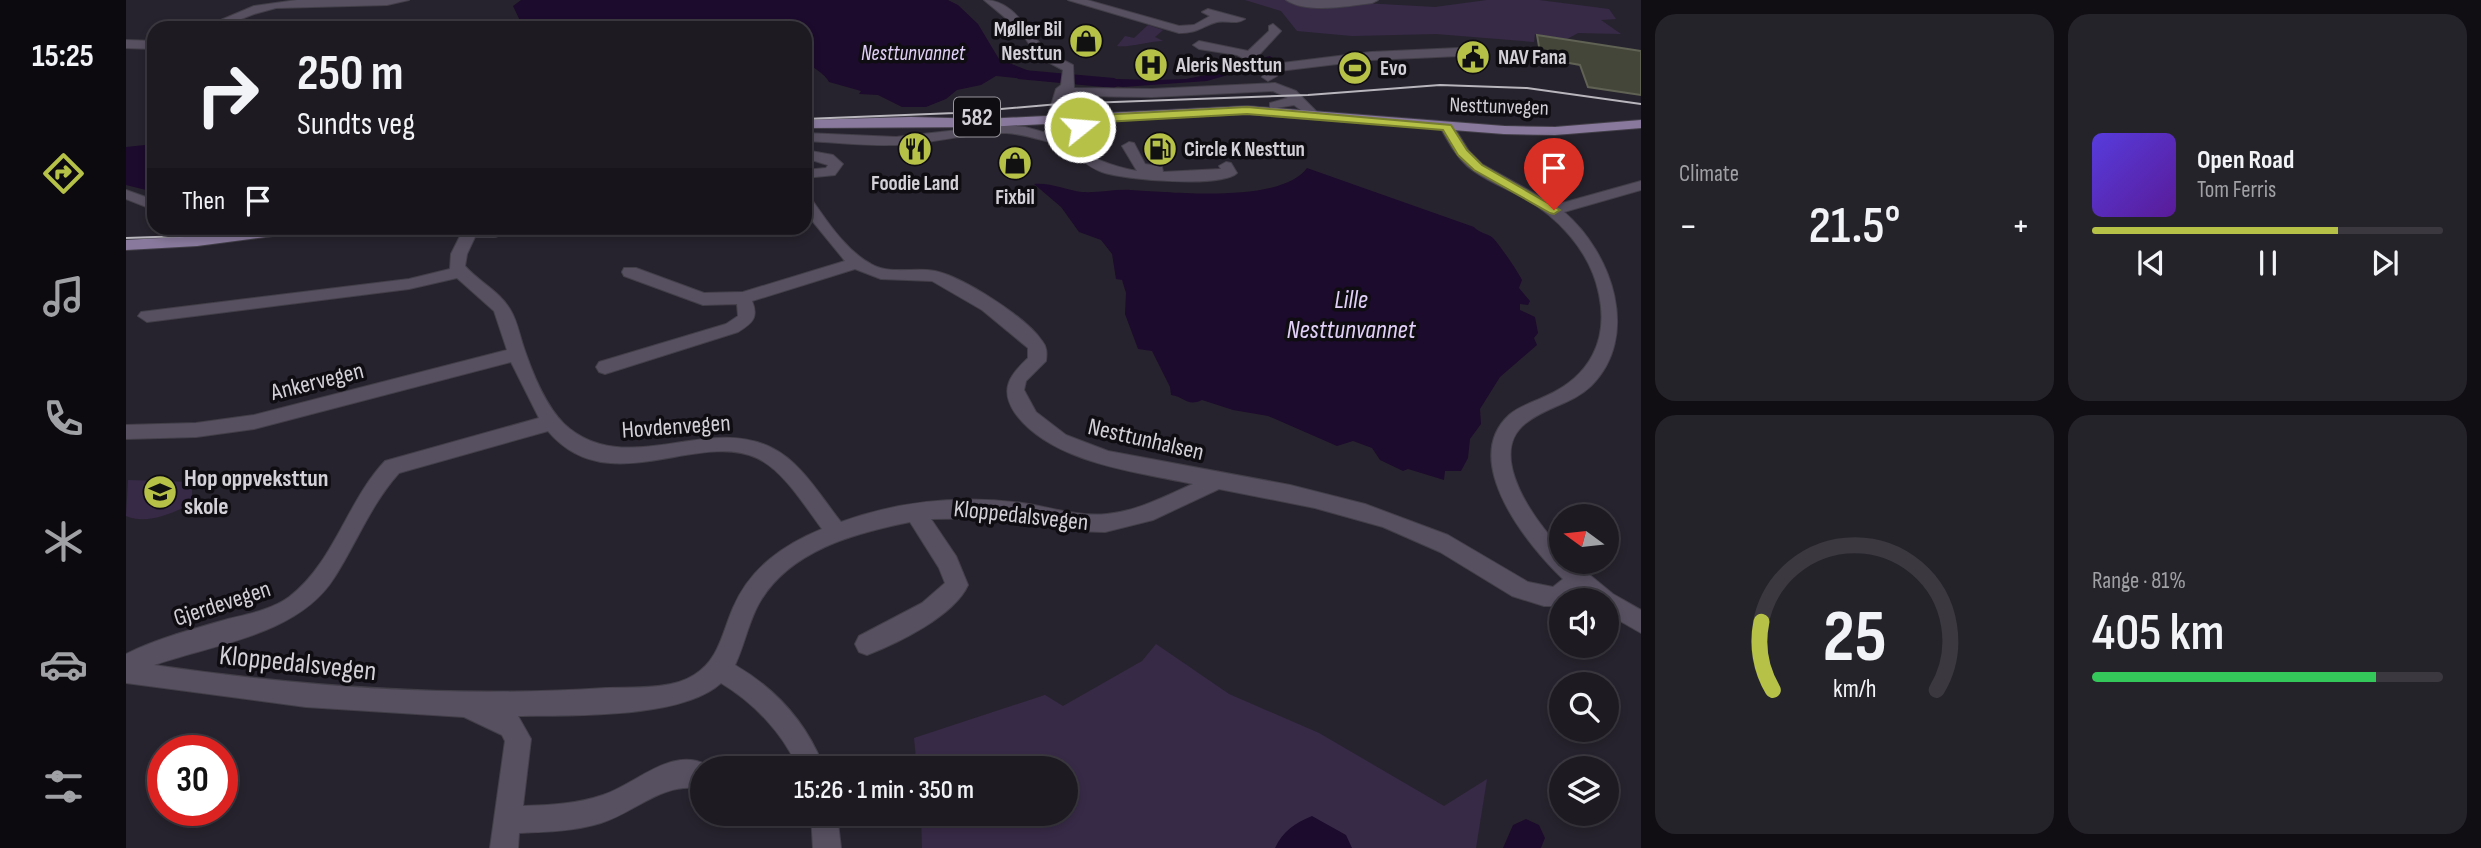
<!DOCTYPE html>
<meta charset="utf-8">
<style>
:root{--surface:#1d1a22;--page:#25232a;--text:#f1f3f6;--muted:#a0a1a5;--line:#3b3840;--accent:#b6c148}
body{margin:0;font-family:"Sofia Sans Condensed",sans-serif;background:var(--page);color:var(--text);height:100vh;display:flex;flex-direction:column;font-size:26px;white-space:nowrap}
*{box-sizing:border-box;margin:0}
p{font-size:23px;color:var(--muted)}
.icon{flex:none;width:38px;height:38px;fill:none;stroke:currentColor;stroke-width:2;stroke-linecap:round;stroke-linejoin:round}
.map{position:relative;flex:1;overflow:hidden}
.details{display:flex;flex-direction:column;gap:14px;padding:14px;background:#100e13;width:840px}
.details>*{flex:none}
.guide{position:absolute;left:21px;top:21px;width:665px;height:214px;border-radius:21px;box-shadow:0 4px 10px #0003,0 0 0 2px var(--line);background:#1d1a22;color:var(--text);overflow:hidden}
.needle{width:46px;rotate:285deg}
.tools{position:absolute;left:1423px;top:504px;display:grid;gap:14px}
.tools a{display:grid;place-items:center;width:70px;height:70px;border-radius:50%;background:var(--surface);box-shadow:0 4px 10px #0003,0 0 0 2px var(--line);font-size:35px}
.speed{position:absolute;left:21px;top:735px;display:flex;gap:14px;font-size:35px;font-weight:700;text-align:center}
.speed>*{display:grid;place-content:center;width:91px;height:91px;border-radius:50%;background:var(--surface);box-shadow:0 4px 10px #0003,0 0 0 2px var(--line);line-height:1}
.speed .limit{border:10px solid #d22;background:#fff;color:#111}
.pin{position:absolute;display:grid;place-items:center;width:60px;height:60px;color:#fff;margin:-72px -30px;border-radius:50% 50% 50% 0;rotate:-45deg;box-shadow:0 0 7px #0007}
.pin .icon{rotate:45deg}
.me{position:absolute;width:77px;margin:-38px;rotate:73deg;stroke-linejoin:round;filter:drop-shadow(0 0 5px #0008)}
.turn{display:flex;align-items:center;gap:24px;height:147px;padding:0 35px;font-size:32px}
.turn .icon{width:91px;height:91px;stroke-width:2.5}
.turn b{display:block;font-size:49px;line-height:60px}
.then{display:flex;align-items:center;height:66px;padding:0 35px;background:#0003;gap:14px;font-size:26px}
.big{font-size:52px;font-weight:600;line-height:1.1}
.details .tile{flex:1;display:flex;flex-direction:column;justify-content:center;gap:10px;min-width:0;padding:0 24px;border-radius:21px;background:var(--page)}
.details .dial{align-items:center;gap:0}
.dial svg{height:182px;overflow:visible;fill:none;stroke:var(--line);stroke-width:7;stroke-linecap:round;text-anchor:middle}
.dial text{fill:var(--text);stroke:none}
.song{display:flex;align-items:center;gap:21px}
.cover{width:84px;height:84px;border-radius:10px;background:linear-gradient(135deg,hsl(250 70% 55%),hsl(270 70% 35%))}
.played{height:7px;border-radius:4px;background:linear-gradient(90deg,var(--accent) 70%,var(--line) 70%)}
.keys{display:flex;justify-content:space-around;direction:ltr}
.heat{display:flex;justify-content:space-between;align-items:center;font-size:38px;direction:ltr}
.charge{height:10px;border-radius:5px;background:linear-gradient(90deg,#34c759 81%,var(--line) 0)}
.details .tiles{flex:1;display:grid;gap:14px;grid-template-columns:repeat(2,1fr)}
.trip{position:absolute;left:564px;top:756px;width:388px;height:70px;border-radius:35px;background:var(--surface);box-shadow:0 4px 10px #0003,0 0 0 2px var(--line);font-weight:600;line-height:70px;text-align:center}
main{display:flex;flex:1;min-height:0}
.tab-bar{display:flex;flex-direction:column;width:126px;justify-content:space-around;align-items:center;background:#0c0a0e;color:var(--muted)}
.tab-bar .icon{width:49px;height:49px}
.tab-bar .active{color:var(--accent)}
.tab-bar b{font-size:32px;color:var(--text)}
.map>svg:first-child{display:block}
</style>
<main>
<nav class="tab-bar">
<b>15:25</b>
<svg class="icon active" aria-label="directions" viewBox="0 0 24 24"><path d="M12 3l9 9-9 9-9-9zM9 14v-3h6M13 9l2 2-2 2"/></svg>
<svg class="icon" aria-label="music" viewBox="0 0 24 24"><path d="M9 18V5l10-2v13"/><circle cx="6" cy="18" r="3"/><circle cx="16" cy="16" r="3"/></svg>
<svg class="icon" aria-label="phone" viewBox="0 0 24 24"><path d="M5 4h4l2 5-3 2q2 4 5 5l2-3 5 2v4C11 20 4 13 5 4z"/></svg>
<svg class="icon" aria-label="climate" viewBox="0 0 24 24"><path d="M12 3v18M4 7l16 10M4 17L20 7"/></svg>
<svg class="icon" aria-label="car" viewBox="0 0 24 24"><path d="M5 17H2v-5l4-1 3-4h7l3 4 3 1v5h-3M9 17h6M6 11h13"/><circle cx="7" cy="17" r="2"/><circle cx="17" cy="17" r="2"/></svg>
<svg class="icon" aria-label="filters" viewBox="0 0 24 24"><path d="M4 7h16M4 17h16"/><circle cx="9" cy="7" r="2"/><circle cx="15" cy="17" r="2"/></svg>
</nav>
<div class="map">
<svg width="1515" height="848" viewBox="0 0 1515 848">
<rect width="100%" height="100%" fill="#27232e"/>
<path fill="#372a47" d="M1119 0H1182L1309 7 1361 0H1413L1483 9 1490 19 1475 20 1495 34 1452 33 1441 39 1409 34 1408 42 1310 34 1226 36 1171 31 1155 11Z
M1022 25 1037 30 1029 37 1037 41C1024 41 1001 48 991 46L999 36 1008 38Z
M2 480 66 482V504C46 513 21 525 0 516Z
M1030 644 1103 694 1193 733 1318 806 1361 779 1350 848H796L795 814H940V768H791L788 738 919 695 937 706 1016 661Z"/>
<path fill="#1c0b2c" d="M395 0H822L832 5 852 24 873 59 906 72 932 78 931 82 870 76 855 85 831 90 820 99 800 107H776L752 95 733 94 735 91 703 82C699 74 687 67 679 62V28H404L405 25H396L387 6Z
M1144 56 1150 61 1081 81 997 87 952 82V78L1031 80 1060 79 1100 71 1101 67Z
M28 144V192L0 185V147Z
M1181 168 1348 227C1353 233 1361 233 1367 238 1373 244 1393 273 1396 280L1393 288 1404 301 1402 305 1394 304V310L1409 317 1412 333 1408 338 1411 345 1374 377 1354 409 1355 424 1344 439 1342 458 1335 471H1319L1318 480 1282 469 1277 471 1254 460 1246 448 1227 441 1211 446 1142 416 1107 410 1076 400C1061 407 1059 397 1045 395L1044 387 1026 351 1012 349 999 314 1000 293 996 280 990 279 986 254 975 240 953 232 935 207 908 184C923 182 941 190 956 192 973 193 989 189 1005 190 1045 192 1155 204 1181 168Z"/>
<g fill="none" stroke-linecap="round" stroke-linejoin="round">
<path fill="#1c0b2c" fill-rule="evenodd" d="M898 70 988 78 997 83 988 88 892 79 889 75Z
M1186 816 1220 835 1226 848H1149C1157 831 1169 823 1186 816Z
M1400 819 1413 825 1419 838 1415 848H1377L1387 825Z"/>
</g>
<path fill="#444639" stroke="#606254" stroke-width="2" d="M1411 35 1515 51V95L1462 87 1454 65 1415 58Z"/>
<g fill="none" stroke-linecap="round" stroke-linejoin="round">
<g stroke="#433f49" stroke-width="2">
<path id="minor" d="M171 0H283L261 5 150 8 128 14 92 28H76L128 6Z
M858 0C887 0 901 30 918 48 925 56 938 60 947 65L948 88 1026 89 1149 83 1170 91 1194 115 1187 119 1168 105 1144 109V103L1162 98 1147 91 1026 97 950 96 961 123C960 129 955 134 953 139 949 157 998 169 1011 171L996 146 1003 142 1008 143 1019 164 1036 167 1037 172 1095 169 1093 166 1100 162 1105 163 1111 173C1096 188 998 180 976 172 956 165 946 148 927 143 911 139 896 134 880 133 843 132 806 144 769 145 739 146 709 142 679 141V133L770 137 877 125 899 127 939 138 923 112 930 89 935 85 937 70 911 56 894 30ZM939 104 947 120V127L937 112Z
M942 0H961L1053 26 1068 25 1084 16 1076 12 1082 9 1119 19C1110 25 1101 20 1091 22 1076 26 1073 33 1053 33Z
M1160 0H1252L1246 3C1223 6 1180 14 1160 0Z
M1147 24 1155 31 1132 56 1148 64 1245 52 1333 48 1339 52 1333 56 1245 60 1153 71 1151 76 1142 81 1136 77 1140 70 1111 55 1073 49 1067 45 1073 41 1122 51 1143 31V26Z
M0 40 28 41V49L0 48Z
M1321 123 1326 124 1343 151 1356 164 1429 205 1515 181V190L1438 212C1486 253 1515 336 1465 386 1446 404 1420 407 1400 423 1359 454 1410 523 1435 548V562H1448L1487 594 1515 610V633L1480 613V600H1462L1452 593 1444 600H1435V606H1418L1386 596 1314 552 1257 527 1189 508 1093 489 1027 520 979 532 948 531 877 518 805 519 830 556 842 585C828 616 772 643 741 655L733 652 729 644 733 636 796 603 819 583 813 568 784 522 779 523C726 534 665 551 635 600 623 619 619 644 609 665 650 689 681 723 698 768H672C657 733 628 703 595 683 556 719 445 715 392 716L405 739 397 806C423 805 451 804 477 795 511 784 549 742 586 768H576V789C537 781 510 812 475 823 449 831 421 832 393 833L392 848H364L379 741 376 735 338 717 180 707 0 683V654C32 638 68 629 102 619 122 614 145 610 163 597 208 563 221 501 259 461L413 418 385 362 128 429 70 437 0 439V425L70 423 128 415 381 350 368 311 331 278 283 289 21 322 12 316 15 312 283 279 324 269 325 254 338 228H391L388 231 369 237H349L341 254 339 266C354 283 374 291 385 311 392 323 394 338 399 351 408 377 422 412 444 429 505 476 582 415 646 448 675 462 695 497 715 522 773 501 834 495 896 503 924 507 952 517 981 514 1012 511 1039 496 1067 484 1011 472 925 463 889 413 873 389 884 375 902 358V348L856 310 806 281 755 279 729 269 626 301C633 318 626 323 612 332L479 374 473 372 470 367 473 362 600 324 612 316 611 304 577 305 498 276 496 272 498 268H510L578 293 617 292 719 261 679 212V196L684 197C701 221 719 250 745 264 764 275 788 267 809 271 837 277 900 317 916 341 921 347 921 353 920 361L900 381 898 390 910 412 940 435 982 451 1164 485 1239 504 1322 535 1402 582 1427 587 1437 579C1402 546 1333 461 1383 415 1393 406 1408 402 1420 396 1463 377 1483 341 1473 294 1464 250 1431 215 1392 195 1375 186 1356 179 1341 166 1329 155 1322 141 1314 127ZM422 431C482 502 571 430 631 458 658 471 678 505 696 529 657 545 624 568 607 608 596 633 593 660 568 675 545 690 506 687 479 688 327 698 178 687 28 665 88 644 172 635 208 578 230 544 245 504 273 473Z
M679 150 707 155 717 164 709 175 679 178V170L700 168 702 165 679 158Z
M0 190 28 200V210L0 199Z
M685 814H711L715 848H687Z"/>
</g>
<g stroke="#433f49" stroke-width="2">
<path id="major" d="M1121 106 1378 126 1429 127 1515 120V128L1429 135 1378 134 1121 114 859 127 679 128V120L785 117 859 119Z
M134 228H178L170 233 71 246 0 250V240L71 236Z"/>
</g>
<use href="#minor" fill="#575061" fill-rule="evenodd"/>
<use href="#major" fill="#897a9d" fill-rule="evenodd"/>
<path stroke="#b9b6be" stroke-width="2" d="M679 119 829 113 933 104 1182 95 1314 85 1401 88 1515 104
M0 238 59 236 132 228"/>
</g>
<path fill="#b6c148" stroke="#767d2f" stroke-width="2" d="M1121 107 1325 125 1341 150 1356 165 1434 210 1428 214 1424 213 1348 170 1332 155 1317 130 1121 114 960 123 958 129 954 130 949 127V120L954 116Z"/>
<defs>
<g id="shop-disc" transform="scale(1.75)"><circle r="9.5" fill="#b6c148" stroke="#0f0d12"/><path d="M-5-2.5h2.3a2.7 3.5 0 0 1 5.4 0H5L5.5 6h-11ZM-1.5-2.5h3a1.5 2.3 0 0 0-3 0Z" fill="#111"/></g>
<g id="civic-disc" transform="scale(1.75)"><circle r="9.5" fill="#b6c148" stroke="#0f0d12"/><path d="M-.6-6.5H3V-4.5H.6V-3L4-1V1h2V6H-6V1h2V-1L-.6-3ZM-1.2 2.5V6h2.4V2.5Z" fill="#111"/></g>
<g id="hospital-disc" transform="scale(1.75)"><circle r="9.5" fill="#b6c148" stroke="#0f0d12"/><path d="M-5-5h3v3.5h4V-5h3V5h-3V1.5h-4V5h-3Z" fill="#111"/></g>
<g id="stadium-disc" transform="scale(1.75)"><circle r="9.5" fill="#b6c148" stroke="#0f0d12"/><path d="M0-5a6.5 5 0 1 0 0 10a6.5 5 0 1 0 0-10ZM-3.5-1.8h7v3.6h-7Z" fill="#111"/></g>
<g id="restaurant-disc" transform="scale(1.75)"><circle r="9.5" fill="#b6c148" stroke="#0f0d12"/><path d="M-5-6h1v4h1v-4h1v4h1v-4h1v5L-1.5 .5V6h-2V.5L-5-1ZM5-6V6H3V1.5H1.5Q1.5-4 5-6Z" fill="#111"/></g>
<g id="fuel-disc" transform="scale(1.75)"><circle r="9.5" fill="#b6c148" stroke="#0f0d12"/><path d="M-5.5-6h7V0h2V4h1.3V-2.5L3-4.5l.8-.8L6-3V5H2.5V1h-1V6h-7ZM-4.2-4.7v3.2H.2V-4.7Z" fill="#111"/></g>
<g id="school-disc" transform="scale(1.75)"><circle r="9.5" fill="#b6c148" stroke="#0f0d12"/><path d="M0-5L7-2L0 1L-7-2ZM-4 1L0 2.5L4 1V4Q0 6-4 4Z" fill="#111"/></g>
</defs>
<g fill-rule="evenodd">
<use href="#shop-disc" x="960" y="41"/>
<use href="#civic-disc" x="1347" y="57"/>
<use href="#hospital-disc" x="1025" y="65"/>
<use href="#stadium-disc" x="1229" y="68"/>
<use href="#restaurant-disc" x="789" y="149"/>
<use href="#fuel-disc" x="1034" y="149"/>
<use href="#shop-disc" x="889" y="163"/>
<use href="#school-disc" x="34" y="492"/>
</g>
<g text-anchor="middle" stroke-width="7" stroke-linejoin="round" paint-order="stroke">
<g font-size="21" font-weight="bold" fill="#d3d0d7" stroke="#0f0d12" text-anchor="start">
<text x="936" y="36" text-anchor="end">Møller Bil<tspan x="936" dy="24">Nesttun</tspan></text>
<text x="1372" y="64">NAV Fana</text>
<text x="1050" y="72">Aleris Nesttun</text>
<text x="1254" y="75">Evo</text>
<text x="1058" y="156">Circle K Nesttun</text>
<text x="789" y="190" text-anchor="middle">Foodie Land</text>
<text x="889" y="204" text-anchor="middle">Fixbil</text>
</g>
<g font-size="21" font-style="italic" fill="#e1d0f8" stroke="#0f0d12">
<text x="787" y="60">Nesttunvannet</text>
</g>
<g font-size="21" fill="#d3d0d7" stroke="#0f0d12">
<text transform="translate(1373 106) rotate(2)" y="7">Nesttunvegen</text>
</g>
<rect fill="#0f0d12" stroke="#98969c" stroke-width="2" x="828" y="97.5" width="46" height="39" rx="5"/>
<g font-size="23" font-weight="bold" fill="#d3d0d7">
<text x="851" y="125">582</text>
</g>
<g font-size="24" fill="#d3d0d7" stroke="#0f0d12">
<text transform="translate(191 381) rotate(-14)" y="8">Ankervegen</text>
<text transform="translate(550 426) rotate(-4)" y="8">Hovdenvegen</text>
<text transform="translate(1020 439) rotate(13)" y="8">Nesttunhalsen</text>
<text transform="translate(895 515) rotate(6)" y="8">Kloppedalsvegen</text>
<text transform="translate(96 603) rotate(-18)" y="8">Gjerdevegen</text>
</g>
<g font-size="24" font-weight="bold" fill="#d3d0d7" stroke="#0f0d12" text-anchor="start">
<text x="58" y="486">Hop oppveksttun<tspan x="58" dy="28">skole</tspan></text>
</g>
<g font-size="26" font-style="italic" fill="#e1d0f8" stroke="#0f0d12">
<text x="1225" y="308">Lille<tspan x="1225" dy="30">Nesttunvannet</tspan></text>
</g>
<g font-size="28" fill="#d3d0d7" stroke="#0f0d12">
<text transform="translate(172 662) rotate(6)" y="10">Kloppedalsvegen</text>
</g>
</g>
</svg>
<div class="tools">
<a><svg class="needle" viewBox="-14 -14 28 28"><path d="M0-13l5 13h-10z" fill="#e53935"/><path d="M0 13l5-13h-10z" fill="#a0a1a5"/></svg></a>
<a><svg class="icon" aria-label="sound" viewBox="0 0 24 24"><path d="M4 9h4l5-4v14l-5-4H4zM17 9q2 3 0 6"/></svg></a>
<a><svg class="icon" aria-label="search" viewBox="0 0 24 24"><circle cx="10" cy="10" r="6"/><path d="M15 15l6 6"/></svg></a>
<a><svg class="icon" aria-label="layers" viewBox="0 0 24 24"><path d="M12 4l9 5-9 5-9-5zM3 14l9 5 9-5"/></svg></a>
</div>
<div class="speed"><div class="limit">30</div></div>
<div class="pin" style="left:1428px;top:210px;background:#d93025"><svg class="icon" aria-label="arrive" viewBox="0 0 24 24"><path d="M6 21V4h12l-3 4 3 4H6"/></svg></div>
<svg class="me" style="left:954px;top:127px" viewBox="-20 -20 40 40"><circle r="17" fill="#b6c148" stroke="#fff" stroke-width="3"/><path d="M0-11L8 9 0 5-8 9z" fill="#fff"/></svg>
<div class="trip">15:26 · 1 min · 350 m</div>
<div class="guide">
<div class="turn"><svg class="icon" aria-label="right" viewBox="0 0 24 24"><path d="M7 20v-9h11M14 6l5 5-5 5"/></svg><div><b>250 m</b>Sundts veg</div></div>
<div class="then">Then<svg class="icon" aria-label="arrive" viewBox="0 0 24 24"><path d="M6 21V4h12l-3 4 3 4H6"/></svg></div>
</div>
</div>
<section class="details">
<div class="tiles">
<div class="tile"><p>Climate</p>
<div class="heat"><a>−</a><b class="big">21.5°</b><a>+</a></div>
</div>
<div class="tile">
<div class="song"><i class="cover"></i><div><b>Open Road</b><p>Tom Ferris</p></div></div>
<div class="played"></div>
<div class="keys"><svg class="icon" aria-label="previous" viewBox="0 0 24 24"><path d="M18 5L8 12l10 7zM5 5v14"/></svg><svg class="icon" aria-label="pause" viewBox="0 0 24 24"><path d="M8 5v14M16 5v14"/></svg><svg class="icon" aria-label="next" viewBox="0 0 24 24"><path d="M6 5l10 7-10 7zM19 5v14"/></svg></div>
</div>
<div class="tile dial"><svg viewBox="0 0 100 80">
<path d="M14 69A42 42 0 1 1 86 69"/>
<path d="M14 69A42 42 0 0 1 9 39" stroke="#b6c148"/>
<text x="50" y="56" font-size="32" font-weight="700">25</text>
<text x="50" y="72" font-size="11">km/h</text>
</svg></div>
<div class="tile"><p>Range · 81%</p><b class="big">405 km</b><div class="charge"></div></div>
</div>
</section>
</main>
